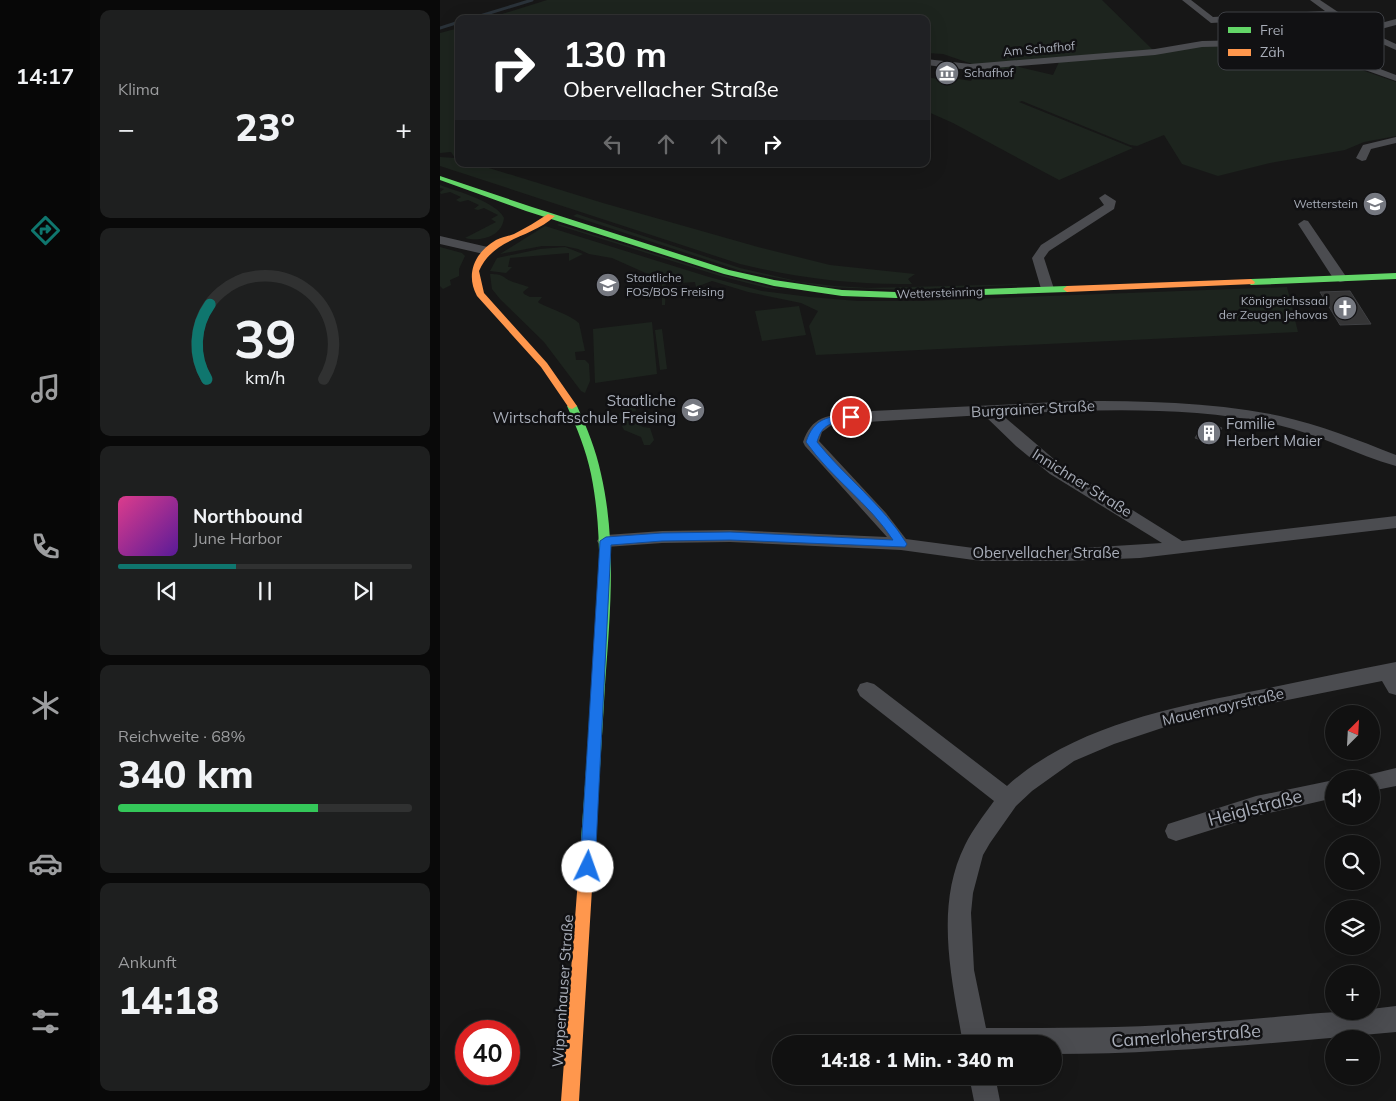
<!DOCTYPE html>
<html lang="de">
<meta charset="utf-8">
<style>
:root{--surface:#111;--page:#1e1f1f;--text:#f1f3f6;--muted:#9c9d9f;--line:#303131;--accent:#0f766e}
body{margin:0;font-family:Mulish,sans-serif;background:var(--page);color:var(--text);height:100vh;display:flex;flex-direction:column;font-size:19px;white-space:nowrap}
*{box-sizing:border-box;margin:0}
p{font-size:16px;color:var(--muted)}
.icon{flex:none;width:28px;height:28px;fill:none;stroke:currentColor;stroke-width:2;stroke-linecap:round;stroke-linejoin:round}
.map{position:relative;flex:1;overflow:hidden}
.side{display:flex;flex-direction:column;gap:10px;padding:10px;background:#090909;width:350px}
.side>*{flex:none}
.banner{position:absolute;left:15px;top:15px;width:475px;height:152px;border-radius:10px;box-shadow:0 5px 20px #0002,0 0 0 1px var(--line);background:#202124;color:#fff;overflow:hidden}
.needle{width:32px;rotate:24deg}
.buttons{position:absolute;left:885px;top:705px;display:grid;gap:10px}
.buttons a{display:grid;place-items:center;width:55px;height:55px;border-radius:50%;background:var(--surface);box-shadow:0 5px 20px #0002,0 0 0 1px var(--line);font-size:25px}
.speed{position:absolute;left:15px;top:1020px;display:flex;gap:10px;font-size:25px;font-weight:700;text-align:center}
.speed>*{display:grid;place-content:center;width:65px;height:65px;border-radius:50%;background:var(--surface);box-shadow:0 5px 20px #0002,0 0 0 1px var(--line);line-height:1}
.speed .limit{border:8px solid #d22;background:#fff;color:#111}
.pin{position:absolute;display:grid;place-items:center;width:42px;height:42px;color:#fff;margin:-21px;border:2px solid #fff;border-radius:50%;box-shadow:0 1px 5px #0007}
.me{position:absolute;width:55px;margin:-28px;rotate:3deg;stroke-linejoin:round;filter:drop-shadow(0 0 4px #0008)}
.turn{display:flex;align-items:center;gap:18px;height:105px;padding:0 25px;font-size:22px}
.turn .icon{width:65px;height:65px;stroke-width:2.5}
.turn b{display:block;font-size:35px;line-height:42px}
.lanes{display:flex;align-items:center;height:48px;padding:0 25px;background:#0003;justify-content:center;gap:25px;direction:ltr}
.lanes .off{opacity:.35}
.big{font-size:38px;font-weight:800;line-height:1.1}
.side .card{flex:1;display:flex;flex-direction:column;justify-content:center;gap:8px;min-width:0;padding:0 18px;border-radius:10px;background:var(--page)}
.side .dial{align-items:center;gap:0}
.dial svg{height:130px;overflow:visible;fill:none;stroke:var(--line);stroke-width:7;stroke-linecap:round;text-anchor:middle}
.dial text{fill:var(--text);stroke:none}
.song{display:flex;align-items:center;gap:15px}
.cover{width:60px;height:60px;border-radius:8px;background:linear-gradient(135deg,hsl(330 70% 55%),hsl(270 70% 35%))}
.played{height:5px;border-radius:2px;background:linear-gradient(90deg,var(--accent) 40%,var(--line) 40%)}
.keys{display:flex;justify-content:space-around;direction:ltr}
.heat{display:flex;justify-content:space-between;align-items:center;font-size:28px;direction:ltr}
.charge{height:8px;border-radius:4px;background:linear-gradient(90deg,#34c759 68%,var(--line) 0)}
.trip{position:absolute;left:332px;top:1035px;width:290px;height:50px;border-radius:25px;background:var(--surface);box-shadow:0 5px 20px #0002,0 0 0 1px var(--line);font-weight:800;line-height:50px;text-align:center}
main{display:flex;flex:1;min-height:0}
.menu{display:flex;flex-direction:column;width:90px;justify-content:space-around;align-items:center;background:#070707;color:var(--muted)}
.menu .icon{width:35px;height:35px}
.menu .current{color:var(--accent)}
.menu b{font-size:22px;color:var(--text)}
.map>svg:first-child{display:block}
</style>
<main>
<nav class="menu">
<b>14:17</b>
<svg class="icon current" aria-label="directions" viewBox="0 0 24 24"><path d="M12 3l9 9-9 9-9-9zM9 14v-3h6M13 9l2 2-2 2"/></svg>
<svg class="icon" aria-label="music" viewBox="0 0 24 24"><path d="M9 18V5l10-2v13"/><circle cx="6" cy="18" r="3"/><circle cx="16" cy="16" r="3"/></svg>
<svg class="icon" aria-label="phone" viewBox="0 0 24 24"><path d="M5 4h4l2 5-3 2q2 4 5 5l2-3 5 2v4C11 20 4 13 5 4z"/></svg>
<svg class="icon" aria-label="climate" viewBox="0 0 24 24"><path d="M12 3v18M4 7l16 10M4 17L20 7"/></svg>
<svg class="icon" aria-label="car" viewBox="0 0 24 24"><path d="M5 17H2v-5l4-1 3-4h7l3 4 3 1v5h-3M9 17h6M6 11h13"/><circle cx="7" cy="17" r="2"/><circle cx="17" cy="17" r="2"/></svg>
<svg class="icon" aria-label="filters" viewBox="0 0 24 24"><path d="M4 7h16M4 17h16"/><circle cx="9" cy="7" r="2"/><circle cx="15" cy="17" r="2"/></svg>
</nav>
<section class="side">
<div class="card"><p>Klima</p>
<div class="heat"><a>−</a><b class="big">23°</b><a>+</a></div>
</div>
<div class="card dial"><svg viewBox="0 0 100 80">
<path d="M14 69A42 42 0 1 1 86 69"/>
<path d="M14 69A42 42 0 0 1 16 23" stroke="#0f766e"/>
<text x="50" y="56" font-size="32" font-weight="700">39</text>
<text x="50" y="72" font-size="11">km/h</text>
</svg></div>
<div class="card">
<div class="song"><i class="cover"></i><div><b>Northbound</b><p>June Harbor</p></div></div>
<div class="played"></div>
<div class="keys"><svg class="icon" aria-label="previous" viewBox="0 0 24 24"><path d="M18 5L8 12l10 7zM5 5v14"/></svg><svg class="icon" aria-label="pause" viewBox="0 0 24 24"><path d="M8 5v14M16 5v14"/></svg><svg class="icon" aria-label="next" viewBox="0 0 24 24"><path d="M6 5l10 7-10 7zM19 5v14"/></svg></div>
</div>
<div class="card"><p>Reichweite · 68%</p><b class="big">340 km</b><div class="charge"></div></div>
<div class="card"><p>Ankunft</p><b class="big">14:18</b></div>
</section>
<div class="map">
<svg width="956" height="1101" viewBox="0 0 956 1101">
<rect width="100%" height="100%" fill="#171717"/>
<path fill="#1d241e" d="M107 0H662L713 50 576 63 579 67 613 75 619 62 753 47 853 45 887 56 885 57 893 60 956 82V136L924 142 905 150 830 163 778 176 742 164 724 135 697 146 690 145 582 101 579 102 693 148 619 180 513 123 486 111V77L498 79 500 76 531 81 541 67 503 54 486 53V19H46Z
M19 28V164H36L163 203 318 247 390 265 475 274 468 279 472 284C413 285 357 278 300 264L0 166V157L15 158 11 152 0 153V33Z
M0 185C16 191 57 202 64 218 62 237 40 242 25 238L56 222 51 219 58 215 44 208 38 210 34 209 39 205 28 200 20 202 16 200 21 197 10 192 1 194 0 192 4 189 0 188Z
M137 214 300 268 361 282 395 286 428 288 593 284 465 290 386 287 301 271 133 216Z
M119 224 283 275 343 290 327 288 280 276 117 225Z
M105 226 269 277 322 291 370 297 418 301H481L847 287 858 332 376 355 369 326 378 311 361 303 308 292 272 281 256 287 255 282 226 284 225 305H222V284L219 279 172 258 149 254 138 249 124 246H102L60 254Z
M0 247 22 253 25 256 19 269V276L10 280 11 285 3 289 0 286Z
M125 247 143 254 129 261V253L70 258 68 267H72L66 273 50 271 57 258 100 249Z
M50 274C65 274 62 278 73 282 79 284 83 285 89 287L83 292 84 294 90 297H102L98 302 99 303C113 310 128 314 139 323L145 351 135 352 136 360H145L149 364 150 381 145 393 141 391 104 342 60 299 52 289Z
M359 306 366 335 322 341 315 311Z
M212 322 217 374 155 383 153 329Z
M222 329 227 369 220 370 215 330Z
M194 398 196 411 188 412 185 416 196 417 197 423 203 427 210 428 214 440 210 445H204L201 437 184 430 182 426 185 421 178 418 179 414 188 400Z"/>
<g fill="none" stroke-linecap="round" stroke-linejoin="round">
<path stroke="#2a3239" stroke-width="3" d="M30 19 92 0
M0 28 19 22"/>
</g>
<path fill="#353536" stroke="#3f4043" d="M910 291 931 324 900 325 880 292Z
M765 422 782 428 772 444 755 438Z"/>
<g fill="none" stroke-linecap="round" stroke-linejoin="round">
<path fill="#4b4c50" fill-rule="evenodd" d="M742 0H751L773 17 885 11 870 0H880L922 28 956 19V25L930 32 956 44V50L918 33 892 16 771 23Z
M855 39 869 42 956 75V81L855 45 762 47 715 55 530 70 486 65V59L530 64 715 49 762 41Z
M956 137V143L931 149 926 160 922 161 916 158 923 145Z
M665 194 676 201 674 209 609 251 604 258 614 289 612 292H602L592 258 601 245 664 205 659 198Z
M864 220 868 221 907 278 905 281 900 282 893 278 858 224Z
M0 236 52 248 54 251 48 255 0 244Z
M638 401C705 401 774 402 840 416 880 425 918 440 956 455V466C916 455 879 434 838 425 747 405 653 410 561 414L622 466 742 541 956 516V528L700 558 626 561H541L461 550 290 542 222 543 166 547 160 545 157 541 160 537 166 535 222 531 290 530 447 537 365 446 363 442C372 416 387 416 411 412ZM544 415 576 446 610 474 722 543 626 549H541L466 539 446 513 379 441 382 432 393 424Z
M956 662V695L949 693 942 681 743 721 674 744 634 761 592 791 576 806 550 843 543 855 533 893 531 913 534 970 546 1028C622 1028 698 1028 775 1022 827 1019 879 1011 931 1011V1009L956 1006V1032C842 1042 728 1054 614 1054V1044H523C512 980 494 907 525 845 533 829 544 815 554 801L420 696 417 690 420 684 427 682 434 684 567 786C633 726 734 707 819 690 864 681 910 671 956 662Z
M956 768V786L931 791V779H922L923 776Z
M894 780V798L816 816 736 841 728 838 725 831 728 824 816 796Z
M529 1076H555L560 1101H534Z"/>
<path fill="#63d668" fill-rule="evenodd" d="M0 176 92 207 289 270 334 280 402 290 456 292 627 286 631 289 627 292 456 298 402 296 334 286 284 274 86 211 0 180Z
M956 273V279L811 285 807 282 811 279Z
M132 403 137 406C147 428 156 450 161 474 177 543 170 615 165 685 162 737 159 788 155 840L153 845 148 846 143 845 141 840C145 788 148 737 152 685 158 615 165 543 151 474 146 450 137 428 127 406Z"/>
<path fill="#ff974d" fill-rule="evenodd" d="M108 214 115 216C90 239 54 237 39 271L44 293 107 363 137 406 132 409 129 408 101 367 37 296C25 274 35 252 56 240 62 237 69 236 74 234 86 228 97 221 108 214Z
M811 279 815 282 814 284 627 292 623 289 627 286Z
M148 834 153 835 155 840 139 1101H121L141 840 143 835Z"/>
</g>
<path fill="#1a73e8" stroke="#114b97" d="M411 414 414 415V419C395 424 383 420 377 442 405 477 443 505 467 544L465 547 290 540 222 541 171 545 155 867 153 871 148 873 142 871 140 867 160 541 166 537 222 533 290 532 453 540C429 503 391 478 366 442 374 418 387 417 411 414Z"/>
<defs>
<g id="museum-disc" transform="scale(1.25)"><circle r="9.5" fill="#757880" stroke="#111113"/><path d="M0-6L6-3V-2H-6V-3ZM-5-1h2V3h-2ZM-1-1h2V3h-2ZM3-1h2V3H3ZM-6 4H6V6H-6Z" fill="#fff"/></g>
<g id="school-disc" transform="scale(1.25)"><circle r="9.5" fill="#757880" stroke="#111113"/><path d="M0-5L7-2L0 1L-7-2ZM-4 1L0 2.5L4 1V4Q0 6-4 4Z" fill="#fff"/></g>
<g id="church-disc" transform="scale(1.25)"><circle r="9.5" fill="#757880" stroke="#111113"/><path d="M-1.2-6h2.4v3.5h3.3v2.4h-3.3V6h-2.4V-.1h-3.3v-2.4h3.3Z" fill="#fff"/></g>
<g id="building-disc" transform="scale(1.25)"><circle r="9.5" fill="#757880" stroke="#111113"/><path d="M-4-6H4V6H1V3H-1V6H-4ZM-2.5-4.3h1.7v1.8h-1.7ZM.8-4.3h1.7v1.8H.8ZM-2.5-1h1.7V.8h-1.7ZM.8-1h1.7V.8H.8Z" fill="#fff"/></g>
</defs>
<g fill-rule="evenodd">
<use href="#museum-disc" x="507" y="73"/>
<use href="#school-disc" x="935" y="204"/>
<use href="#school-disc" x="168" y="285"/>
<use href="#church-disc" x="905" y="308"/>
<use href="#school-disc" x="253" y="410"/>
<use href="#building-disc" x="769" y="433"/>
</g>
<g text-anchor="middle" stroke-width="5" stroke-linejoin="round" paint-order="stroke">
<g font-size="12" fill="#a8adb8" stroke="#111113">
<text transform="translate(599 49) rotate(-5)" y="4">Am Schafhof</text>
<text transform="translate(500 293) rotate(-2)" y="4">Wettersteinring</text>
</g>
<g font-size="12" fill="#a8adb8" stroke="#111113" text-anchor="start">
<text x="524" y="77">Schafhof</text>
<text x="918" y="208" text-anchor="end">Wetterstein</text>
<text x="186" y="282">Staatliche<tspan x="186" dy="14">FOS/BOS Freising</tspan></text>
<text x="888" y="305" text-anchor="end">Königreichssaal<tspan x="888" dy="14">der Zeugen Jehovas</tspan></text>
</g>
<g font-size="15" fill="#a8adb8" stroke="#111113" text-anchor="end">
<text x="236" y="406">Staatliche<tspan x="236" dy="17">Wirtschaftsschule Freising</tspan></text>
<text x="786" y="429" text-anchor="start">Familie<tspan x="786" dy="17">Herbert Maier</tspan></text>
</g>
<g font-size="15" fill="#a8adb8" stroke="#111113">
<text transform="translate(593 409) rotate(-3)" y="5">Burgrainer Straße</text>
<text transform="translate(642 483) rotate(32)" y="5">Innichner Straße</text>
<text x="606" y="558">Obervellacher Straße</text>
<text transform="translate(783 707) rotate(-13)" y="5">Mauermayrstraße</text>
<text transform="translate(123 991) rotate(-86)" y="5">Wippenhauser Straße</text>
</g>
<g font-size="18" fill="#a8adb8" stroke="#111113">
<text transform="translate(815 808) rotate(-15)" y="6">Heiglstraße</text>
<text transform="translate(746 1036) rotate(-4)" y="6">Camerloherstraße</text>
</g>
</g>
<rect x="778" y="12" width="166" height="58" rx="8" fill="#111113" stroke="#3e4045" stroke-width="1"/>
<rect x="788" y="27" width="23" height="6" fill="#63d668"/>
<rect x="788" y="49" width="23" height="7" fill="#ff974d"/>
<g font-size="14" fill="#a8adb8">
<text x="820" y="35">Frei</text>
<text x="820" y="57">Zäh</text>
</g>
</svg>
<div class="buttons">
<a><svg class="needle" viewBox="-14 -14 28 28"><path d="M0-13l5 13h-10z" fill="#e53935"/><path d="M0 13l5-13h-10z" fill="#9c9d9f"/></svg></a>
<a><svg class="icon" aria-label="sound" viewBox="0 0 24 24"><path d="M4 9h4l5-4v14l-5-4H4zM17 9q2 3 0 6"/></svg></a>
<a><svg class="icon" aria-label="search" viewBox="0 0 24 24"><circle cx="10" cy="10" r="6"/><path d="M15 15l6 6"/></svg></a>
<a><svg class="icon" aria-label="layers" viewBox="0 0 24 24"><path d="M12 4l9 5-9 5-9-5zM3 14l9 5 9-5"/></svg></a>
<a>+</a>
<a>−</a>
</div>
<div class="speed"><div class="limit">40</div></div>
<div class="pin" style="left:411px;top:417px;background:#d93025"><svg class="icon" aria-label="arrive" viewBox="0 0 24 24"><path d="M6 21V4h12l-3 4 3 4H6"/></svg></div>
<svg class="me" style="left:148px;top:867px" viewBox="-20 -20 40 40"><circle r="19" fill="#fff"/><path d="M0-13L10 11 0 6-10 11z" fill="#1a73e8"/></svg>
<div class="trip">14:18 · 1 Min. · 340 m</div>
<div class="banner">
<div class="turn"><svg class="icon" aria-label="right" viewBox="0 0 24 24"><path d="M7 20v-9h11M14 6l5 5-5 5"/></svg><div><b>130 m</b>Obervellacher Straße</div></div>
<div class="lanes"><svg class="icon off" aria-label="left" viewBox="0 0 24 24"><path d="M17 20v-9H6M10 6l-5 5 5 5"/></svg><svg class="icon off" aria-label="ahead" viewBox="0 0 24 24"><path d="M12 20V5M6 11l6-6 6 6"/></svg><svg class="icon off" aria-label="ahead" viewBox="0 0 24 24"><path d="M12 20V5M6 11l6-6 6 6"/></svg><svg class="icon" aria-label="right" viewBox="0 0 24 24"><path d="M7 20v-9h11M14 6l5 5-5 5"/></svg></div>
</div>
</div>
</main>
